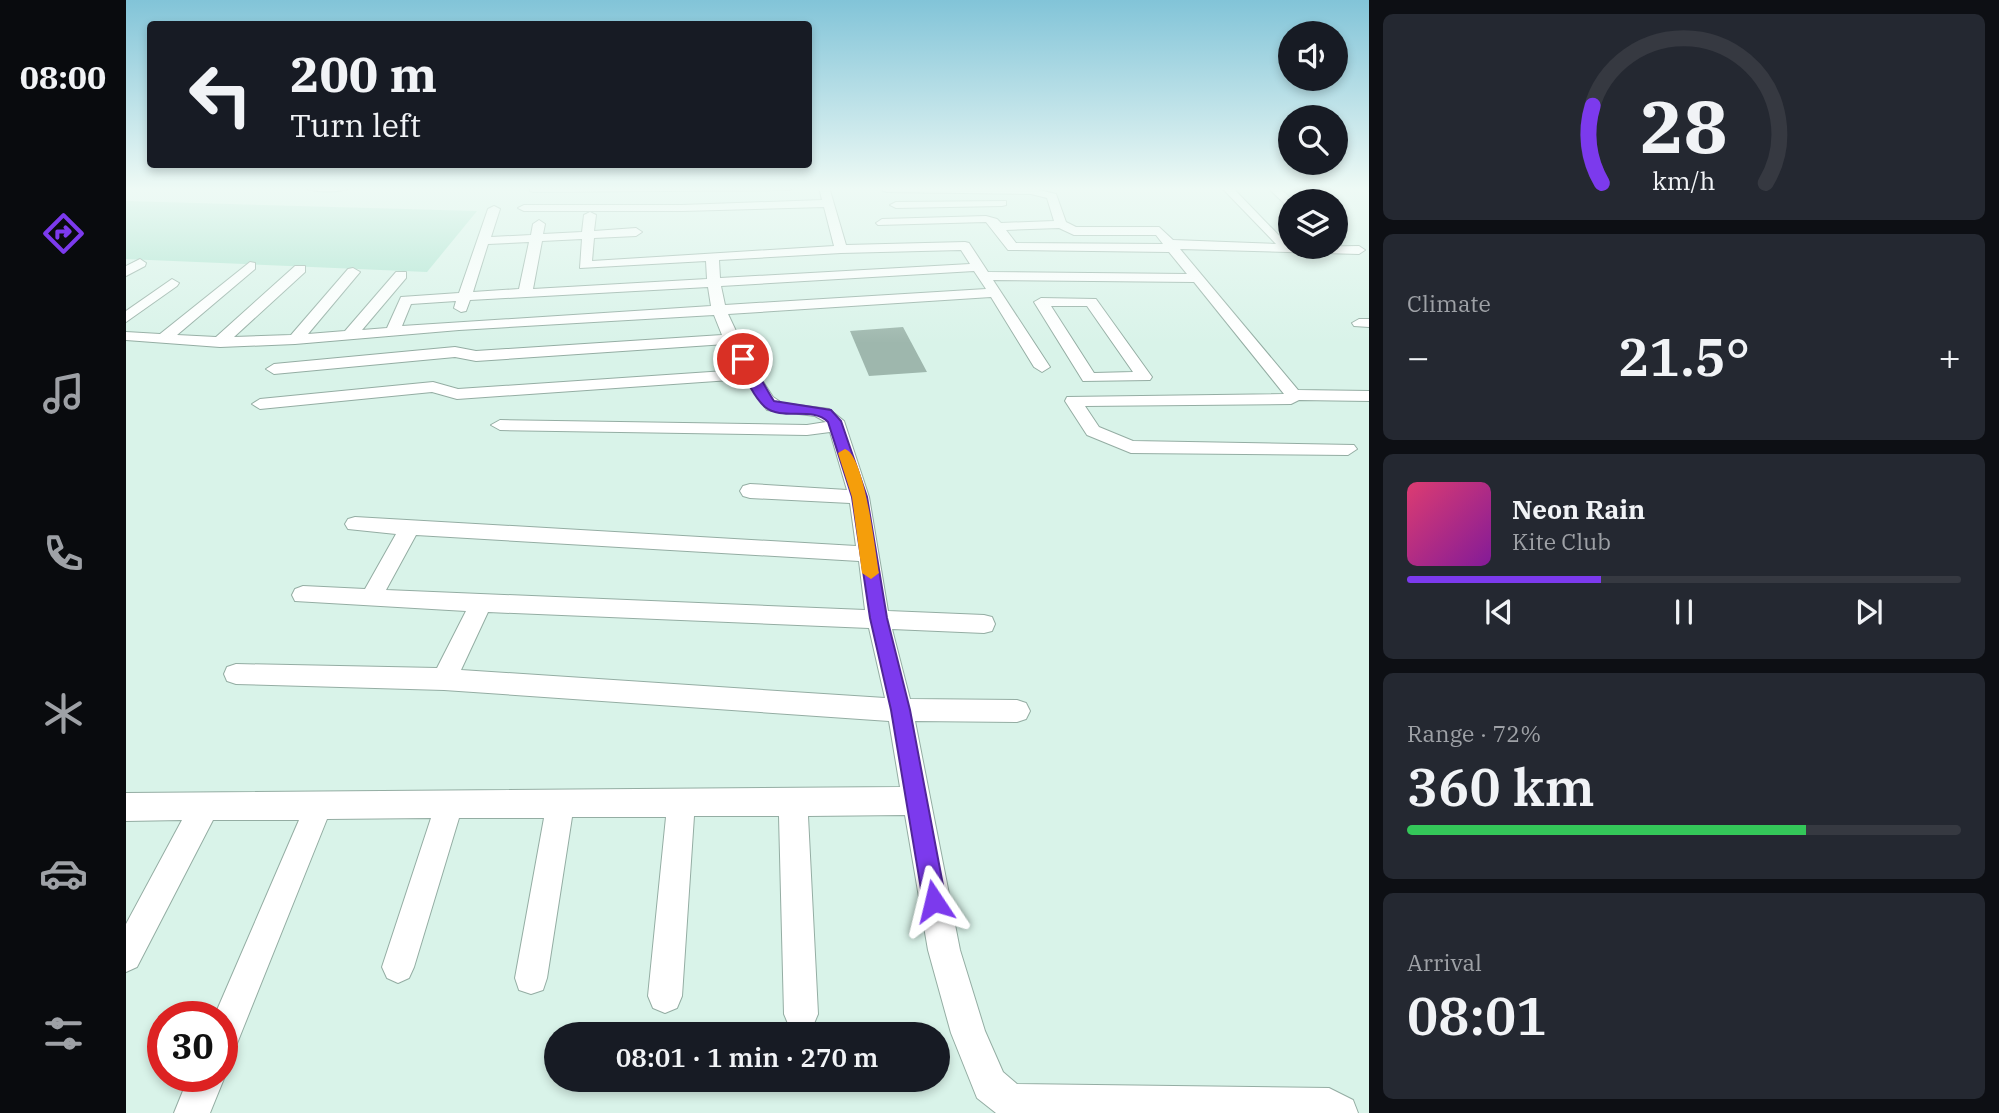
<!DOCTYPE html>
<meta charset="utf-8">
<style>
:root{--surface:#171b24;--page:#242831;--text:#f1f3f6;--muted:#9ea1a6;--line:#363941;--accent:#7c3aed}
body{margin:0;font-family:"IBM Plex Serif",serif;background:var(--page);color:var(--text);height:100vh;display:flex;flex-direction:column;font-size:26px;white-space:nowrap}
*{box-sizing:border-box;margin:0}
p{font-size:23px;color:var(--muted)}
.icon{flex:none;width:38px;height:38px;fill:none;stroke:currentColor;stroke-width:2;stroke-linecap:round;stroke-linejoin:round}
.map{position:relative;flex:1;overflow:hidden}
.sheet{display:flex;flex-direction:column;gap:14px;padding:14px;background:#0d0f14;width:630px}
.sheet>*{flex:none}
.top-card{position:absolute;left:21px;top:21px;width:665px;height:147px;border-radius:7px;box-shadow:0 4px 10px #0003;background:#171b24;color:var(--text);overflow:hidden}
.fabs{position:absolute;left:1152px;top:21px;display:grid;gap:14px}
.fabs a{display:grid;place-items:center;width:70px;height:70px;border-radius:50%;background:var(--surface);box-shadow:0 4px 10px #0003;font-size:35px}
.speed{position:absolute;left:21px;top:1001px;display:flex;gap:14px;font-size:35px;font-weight:700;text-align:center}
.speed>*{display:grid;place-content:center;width:91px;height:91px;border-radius:50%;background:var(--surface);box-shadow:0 4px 10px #0003;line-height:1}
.speed .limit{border:10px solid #d22;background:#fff;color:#111}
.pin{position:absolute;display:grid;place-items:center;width:60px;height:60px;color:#fff;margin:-30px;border:4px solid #fff;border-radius:50%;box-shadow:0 2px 7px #0007}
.me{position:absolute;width:77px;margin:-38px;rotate:350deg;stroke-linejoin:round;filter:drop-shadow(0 0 5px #0008)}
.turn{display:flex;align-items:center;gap:24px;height:147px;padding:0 28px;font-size:32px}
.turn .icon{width:91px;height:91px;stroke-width:2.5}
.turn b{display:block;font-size:49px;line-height:60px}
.big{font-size:52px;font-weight:600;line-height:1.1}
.sheet .card{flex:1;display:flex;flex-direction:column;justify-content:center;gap:10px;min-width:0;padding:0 24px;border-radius:10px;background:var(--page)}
.sheet .dial{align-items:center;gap:0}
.dial svg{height:182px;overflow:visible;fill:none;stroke:var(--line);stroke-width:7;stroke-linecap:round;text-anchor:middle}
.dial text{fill:var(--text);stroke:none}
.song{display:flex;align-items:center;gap:21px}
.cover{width:84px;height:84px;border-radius:10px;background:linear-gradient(135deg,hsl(340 70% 55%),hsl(290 70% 35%))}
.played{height:7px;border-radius:4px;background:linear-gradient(90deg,var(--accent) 35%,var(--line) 35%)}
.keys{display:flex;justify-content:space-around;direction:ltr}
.heat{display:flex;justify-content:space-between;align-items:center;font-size:38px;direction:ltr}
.charge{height:10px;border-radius:5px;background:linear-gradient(90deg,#34c759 72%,var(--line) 0)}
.trip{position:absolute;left:418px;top:1022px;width:406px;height:70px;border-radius:35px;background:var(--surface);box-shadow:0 4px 10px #0003;font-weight:600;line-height:70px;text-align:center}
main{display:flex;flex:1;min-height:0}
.tabs{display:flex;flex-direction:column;width:126px;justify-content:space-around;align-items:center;background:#090b0e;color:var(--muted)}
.tabs .icon{width:49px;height:49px}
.tabs .active{color:var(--accent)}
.tabs b{font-size:32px;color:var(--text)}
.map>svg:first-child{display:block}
</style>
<main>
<nav class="tabs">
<b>08:00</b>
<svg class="icon active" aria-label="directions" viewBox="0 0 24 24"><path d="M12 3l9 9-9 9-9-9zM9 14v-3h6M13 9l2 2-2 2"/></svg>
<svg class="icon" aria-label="music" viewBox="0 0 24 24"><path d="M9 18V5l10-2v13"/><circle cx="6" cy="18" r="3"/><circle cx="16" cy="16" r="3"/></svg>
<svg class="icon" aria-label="phone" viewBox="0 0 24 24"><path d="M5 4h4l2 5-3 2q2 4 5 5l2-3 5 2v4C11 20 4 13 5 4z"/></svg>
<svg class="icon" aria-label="climate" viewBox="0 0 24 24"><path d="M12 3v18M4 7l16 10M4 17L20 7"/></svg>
<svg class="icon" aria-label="car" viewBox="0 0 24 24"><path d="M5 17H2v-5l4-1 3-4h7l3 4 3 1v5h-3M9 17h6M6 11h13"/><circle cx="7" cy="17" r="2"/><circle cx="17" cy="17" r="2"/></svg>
<svg class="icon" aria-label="filters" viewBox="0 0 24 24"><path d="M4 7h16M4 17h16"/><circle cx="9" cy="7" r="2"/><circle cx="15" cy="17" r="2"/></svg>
</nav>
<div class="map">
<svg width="1243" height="1113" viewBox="0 0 1243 1113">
<rect width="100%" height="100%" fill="#d9f3e9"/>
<path fill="#ade4d0" d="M0 201 351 211 301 272 0 259Z"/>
<path fill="#9eb7ad" d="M777 327 801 372 743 376 724 331Z"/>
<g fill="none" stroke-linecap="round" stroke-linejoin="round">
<g stroke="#94ada3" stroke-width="2">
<path id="street" d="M178 187H225C216 193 187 193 178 187Z
M404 187H669L664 190 408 192 404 191Z
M693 187H703L720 245 839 242 843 243 862 272 1061 274 1043 252 882 250 860 222 752 225 750 223 756 219 860 216 871 219 875 223 928 221 921 198 905 194 761 192 757 191V187L905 188 930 194 940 222 950 227H1033L1047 240 1150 244 1095 187H1106L1164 247 1233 246 1239 250 1233 254 1054 249 1172 390 1243 391V401L1173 400 1165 404 959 406 973 427 1007 441 1228 445 1231 449 1222 455 1005 453 961 435 939 401 941 397 1158 394 1068 282 867 280 924 367 916 372 908 367 865 297 602 314 625 363 647 397 656 403 703 409 718 421 743 497 762 611 858 615 866 617 869 624 866 631 858 633 766 629 784 699 891 700 900 703 904 711 900 719 891 722 789 721 834 950 859 1031 877 1072 891 1084 1203 1088 1227 1100 1232 1113H870L851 1098 825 1033 802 950 779 815 682 816 692 1014 687 1026 675 1031 663 1026 658 1014 653 816H568L556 996 551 1008 539 1013 527 1008 522 996 540 817H446L421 978 417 990 405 994 393 990 389 978 418 818H333L288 967 283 978 272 983 261 978 256 967 305 818 201 819 108 1051 96 1056V1017H88L173 820H87L11 967 0 972V924L56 820 0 821V793L774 787 763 721 318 690 110 684 101 681 98 674 101 667 110 664 311 668 340 611 169 601 166 595 169 589 177 586 239 589 270 534 222 529 219 524 222 519 229 517 730 546 724 503 624 498 617 496 614 491 617 486 624 484 721 490 704 432 681 435 374 430 365 425 374 420 681 425 700 422 689 416 641 410 619 379 331 399 306 392 134 409 126 404 134 399 307 382 332 389 614 370 600 344 350 361 329 357 148 374 140 369 148 364 329 347 350 351 596 335 588 315 333 330 169 344 94 347 0 340V332L34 334 124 262 129 263V269L51 335 90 337 169 266H179V272L108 337 165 335 222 269 227 268 234 272 182 334 219 331 270 272H280V278L236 330 261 328 275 297 333 293 362 209 368 206 374 209 365 237 405 235 407 224 413 220 419 224 417 234 456 232 458 215 464 212 470 215 468 231 510 228 516 232 510 236 468 238 466 261 708 246 698 207 556 211H398L392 208 398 205H556L696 200ZM933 228 948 235H1030L1037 244 890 243 880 230ZM456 239 454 268 580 261 581 279 407 289 416 241ZM403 242 393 289 347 292 362 244ZM835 250 844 264 594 278 593 260 715 253ZM848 271 860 289 599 305 595 286ZM582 287 585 306 276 326 285 304 330 301 328 308 335 312 340 311 344 300ZM290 535 733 561 739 610 260 590ZM362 612 743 628 759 698 335 670Z
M1141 187H1152L1168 201H1164V206L1160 205Z
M1236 187H1243V191Z
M880 201V205L876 206 770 208 764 205 770 202Z
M14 259 20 263 19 266 0 276V266Z
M46 279 53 283 51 286 0 322V311Z
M915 298 970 299 1026 377 1024 380 957 381 908 302ZM925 306H961L1007 372 968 373Z
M1233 319H1243V327L1228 326 1226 323Z
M96 1070 99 1076 84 1113H48L63 1076H96Z"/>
</g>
<use href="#street" fill="#fff" fill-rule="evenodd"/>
</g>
<linearGradient id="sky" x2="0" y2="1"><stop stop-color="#82c4d8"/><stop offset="0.55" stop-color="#eefaf5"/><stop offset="1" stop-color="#eefaf5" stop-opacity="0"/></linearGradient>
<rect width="1243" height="343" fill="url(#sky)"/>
<path fill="#7c3aed" stroke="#51269a" stroke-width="2" d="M617 355C626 360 641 391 648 401L705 410 715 421 741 497 761 618 784 710 820 901 817 909 808 913 800 909 797 901 765 710 744 618 726 497 702 422C687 406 656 421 639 407 626 395 618 374 611 359Z"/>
<path fill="#f59e0b" d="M719 449C739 455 749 551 753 573L745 579 736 573 726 497 712 453Z"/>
</svg>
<div class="fabs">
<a><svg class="icon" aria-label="sound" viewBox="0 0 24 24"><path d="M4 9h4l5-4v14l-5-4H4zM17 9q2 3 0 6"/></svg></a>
<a><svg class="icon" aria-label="search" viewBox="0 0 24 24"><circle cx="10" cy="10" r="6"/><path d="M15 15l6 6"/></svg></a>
<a><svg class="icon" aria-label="layers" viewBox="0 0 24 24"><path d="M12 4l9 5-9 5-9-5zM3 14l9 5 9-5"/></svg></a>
</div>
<div class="speed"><div class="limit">30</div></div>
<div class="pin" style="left:617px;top:359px;background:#d93025"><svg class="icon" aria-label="arrive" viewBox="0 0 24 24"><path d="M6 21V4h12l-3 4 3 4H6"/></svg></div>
<svg class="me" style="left:808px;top:901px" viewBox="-20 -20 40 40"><path d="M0-17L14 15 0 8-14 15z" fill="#7c3aed" stroke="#fff" stroke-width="4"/></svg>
<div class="trip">08:01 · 1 min · 270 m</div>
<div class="top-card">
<div class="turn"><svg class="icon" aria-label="left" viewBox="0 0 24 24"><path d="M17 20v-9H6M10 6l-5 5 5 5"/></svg><div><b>200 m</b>Turn left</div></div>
</div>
</div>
<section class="sheet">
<div class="card dial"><svg viewBox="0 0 100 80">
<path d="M14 69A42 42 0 1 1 86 69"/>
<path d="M14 69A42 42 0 0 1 10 35" stroke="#7c3aed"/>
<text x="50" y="56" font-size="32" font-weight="700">28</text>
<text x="50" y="72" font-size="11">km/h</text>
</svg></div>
<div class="card"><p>Climate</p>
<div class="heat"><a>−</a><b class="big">21.5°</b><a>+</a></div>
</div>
<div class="card">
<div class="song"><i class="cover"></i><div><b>Neon Rain</b><p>Kite Club</p></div></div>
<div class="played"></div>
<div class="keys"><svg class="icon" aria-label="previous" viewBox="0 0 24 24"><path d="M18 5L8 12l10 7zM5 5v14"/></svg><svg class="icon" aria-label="pause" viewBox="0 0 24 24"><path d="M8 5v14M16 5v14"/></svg><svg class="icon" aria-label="next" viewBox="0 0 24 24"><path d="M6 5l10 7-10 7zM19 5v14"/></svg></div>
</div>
<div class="card"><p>Range · 72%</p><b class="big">360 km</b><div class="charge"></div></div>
<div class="card"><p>Arrival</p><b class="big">08:01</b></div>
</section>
</main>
